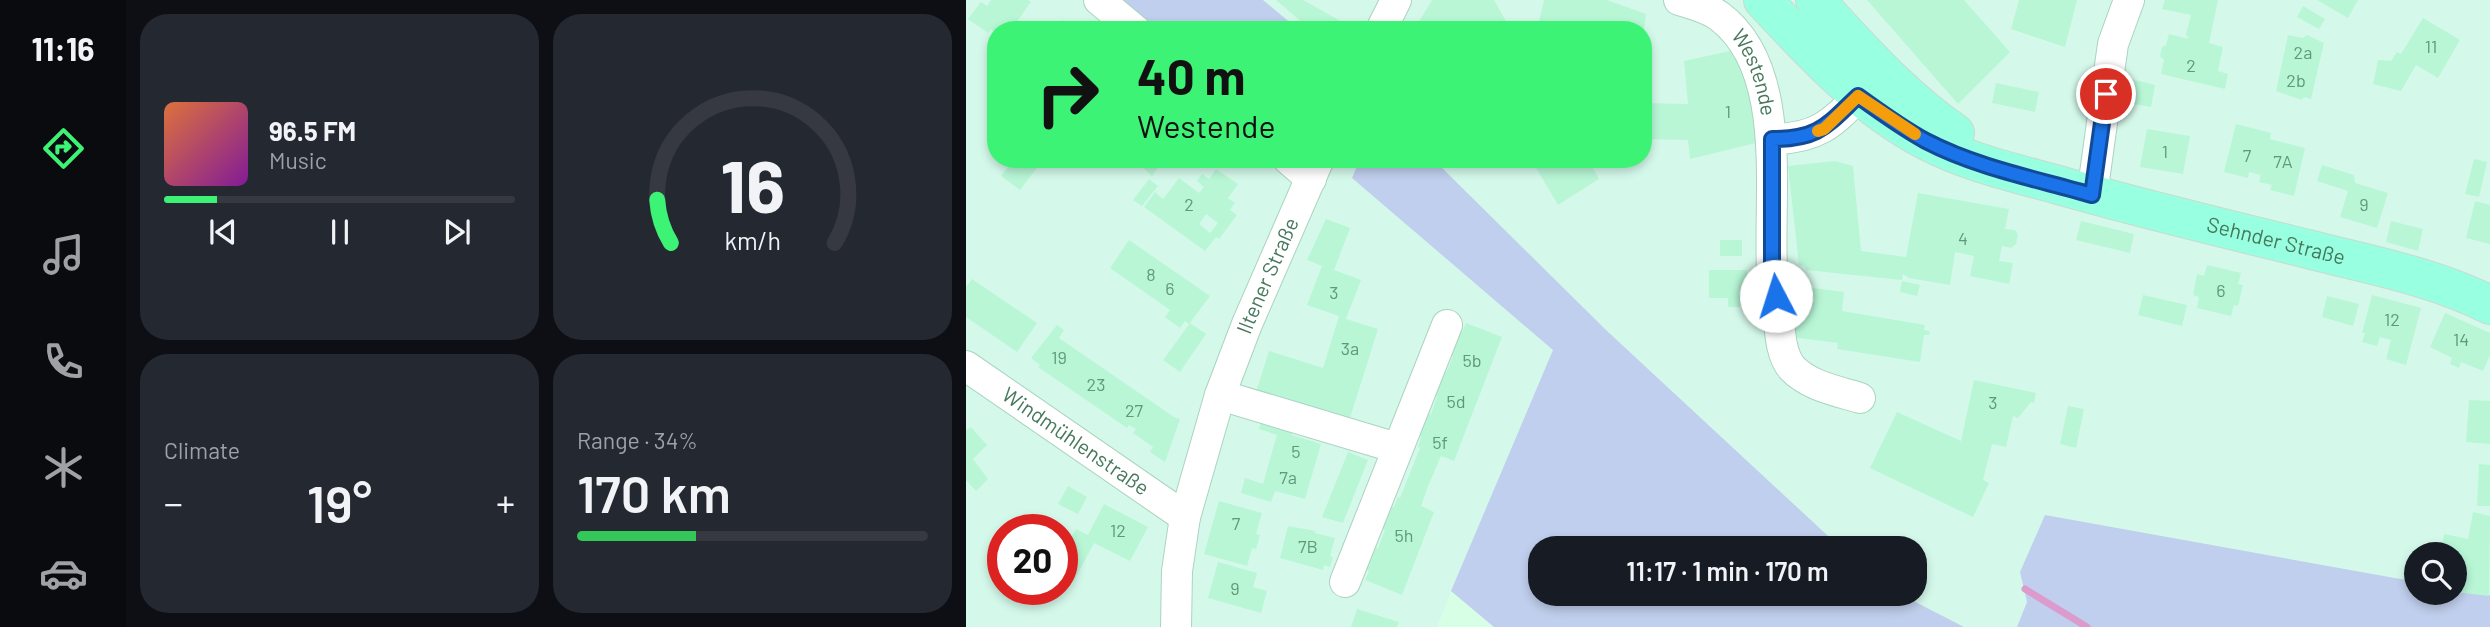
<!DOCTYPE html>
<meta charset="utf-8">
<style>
:root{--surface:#171b24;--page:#242831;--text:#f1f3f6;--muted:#9ea1a6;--line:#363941;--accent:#3df375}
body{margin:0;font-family:Barlow,sans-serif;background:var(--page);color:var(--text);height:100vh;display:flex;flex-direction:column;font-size:26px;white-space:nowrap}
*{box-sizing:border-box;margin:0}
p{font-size:23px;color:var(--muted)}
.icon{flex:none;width:38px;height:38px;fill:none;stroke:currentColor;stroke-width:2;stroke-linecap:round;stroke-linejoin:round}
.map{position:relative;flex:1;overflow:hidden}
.panel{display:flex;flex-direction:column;gap:14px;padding:14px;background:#0d0f14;width:840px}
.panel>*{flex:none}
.banner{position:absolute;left:21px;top:21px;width:665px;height:147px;border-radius:28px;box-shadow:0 4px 10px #0003;background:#3df375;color:#111;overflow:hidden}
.fabs{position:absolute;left:1438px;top:542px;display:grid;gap:14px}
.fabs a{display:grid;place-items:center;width:63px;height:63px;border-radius:50%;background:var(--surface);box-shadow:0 4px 10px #0003;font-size:35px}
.speed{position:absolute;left:21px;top:514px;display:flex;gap:14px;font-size:35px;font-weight:700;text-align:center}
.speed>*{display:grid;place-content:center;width:91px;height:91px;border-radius:50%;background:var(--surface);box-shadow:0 4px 10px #0003;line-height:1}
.speed .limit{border:10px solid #d22;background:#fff;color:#111}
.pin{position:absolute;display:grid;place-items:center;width:60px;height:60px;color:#fff;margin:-30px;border:4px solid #fff;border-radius:50%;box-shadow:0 2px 7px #0007}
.me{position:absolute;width:77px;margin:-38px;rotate:355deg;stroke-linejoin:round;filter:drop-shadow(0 0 5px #0008)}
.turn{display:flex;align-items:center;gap:24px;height:147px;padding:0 35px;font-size:32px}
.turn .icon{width:91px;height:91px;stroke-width:2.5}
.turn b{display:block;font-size:49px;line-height:60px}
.big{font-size:52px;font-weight:600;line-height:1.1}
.panel .card{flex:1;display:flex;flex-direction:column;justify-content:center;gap:10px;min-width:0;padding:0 24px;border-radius:28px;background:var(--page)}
.panel .dial{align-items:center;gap:0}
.dial svg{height:182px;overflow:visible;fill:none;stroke:var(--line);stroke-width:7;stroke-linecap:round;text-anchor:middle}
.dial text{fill:var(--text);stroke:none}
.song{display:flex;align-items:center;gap:21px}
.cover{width:84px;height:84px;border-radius:10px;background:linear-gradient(135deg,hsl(20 70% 55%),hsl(290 70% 35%))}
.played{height:7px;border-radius:4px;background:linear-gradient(90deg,var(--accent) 15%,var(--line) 15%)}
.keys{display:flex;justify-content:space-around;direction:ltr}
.heat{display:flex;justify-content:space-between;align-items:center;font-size:38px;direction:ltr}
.charge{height:10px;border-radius:5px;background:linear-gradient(90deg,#34c759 34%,var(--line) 0)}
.panel .tiles{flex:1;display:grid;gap:14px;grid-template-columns:repeat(2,1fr)}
.trip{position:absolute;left:562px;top:536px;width:399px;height:70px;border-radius:28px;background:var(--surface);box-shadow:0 4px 10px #0003;font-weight:600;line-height:70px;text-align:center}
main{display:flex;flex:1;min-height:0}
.tab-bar{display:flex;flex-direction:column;width:126px;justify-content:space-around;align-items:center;background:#090b0e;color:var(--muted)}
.tab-bar .icon{width:49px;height:49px}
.tab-bar .current{color:var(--accent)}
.tab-bar b{font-size:32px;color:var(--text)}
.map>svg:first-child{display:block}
</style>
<main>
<nav class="tab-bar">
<b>11:16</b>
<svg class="icon current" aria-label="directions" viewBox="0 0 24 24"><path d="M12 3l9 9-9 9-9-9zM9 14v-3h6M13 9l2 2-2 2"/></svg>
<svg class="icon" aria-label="music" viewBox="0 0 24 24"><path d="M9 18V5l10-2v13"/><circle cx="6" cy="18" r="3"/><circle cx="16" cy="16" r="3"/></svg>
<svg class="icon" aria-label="phone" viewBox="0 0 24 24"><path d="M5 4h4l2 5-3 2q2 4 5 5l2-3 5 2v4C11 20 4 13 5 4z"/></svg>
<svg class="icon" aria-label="climate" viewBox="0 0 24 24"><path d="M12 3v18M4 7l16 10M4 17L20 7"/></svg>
<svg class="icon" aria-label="car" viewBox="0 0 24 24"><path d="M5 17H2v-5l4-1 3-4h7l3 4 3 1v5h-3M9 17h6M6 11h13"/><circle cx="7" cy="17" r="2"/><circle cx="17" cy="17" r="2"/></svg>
</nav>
<section class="panel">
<div class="tiles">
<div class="card">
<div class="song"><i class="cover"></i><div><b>96.5 FM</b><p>Music</p></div></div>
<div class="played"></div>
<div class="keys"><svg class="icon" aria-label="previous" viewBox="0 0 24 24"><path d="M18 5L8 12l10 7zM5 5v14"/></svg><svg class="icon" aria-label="pause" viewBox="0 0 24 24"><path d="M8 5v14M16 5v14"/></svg><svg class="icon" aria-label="next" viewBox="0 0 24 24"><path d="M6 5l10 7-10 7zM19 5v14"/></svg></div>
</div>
<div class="card dial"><svg viewBox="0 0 100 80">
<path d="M14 69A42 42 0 1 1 86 69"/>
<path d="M14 69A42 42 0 0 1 8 50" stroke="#3df375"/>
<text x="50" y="56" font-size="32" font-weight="700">16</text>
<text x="50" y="72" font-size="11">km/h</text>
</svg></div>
<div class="card"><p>Climate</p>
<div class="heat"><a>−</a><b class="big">19°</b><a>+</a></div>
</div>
<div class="card"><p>Range · 34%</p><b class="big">170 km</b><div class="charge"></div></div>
</div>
</section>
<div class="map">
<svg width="1524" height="627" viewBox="0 0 1524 627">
<rect width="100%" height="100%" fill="#e3fef6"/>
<path fill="#d4f9eb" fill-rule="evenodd" d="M0 0H1524V627H0ZM30 30H677V159H30ZM37 530H96V590H37ZM574 548H948V593H574ZM1451 555H1489V593H1451Z"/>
<path fill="#d6ffe6" d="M485 591 528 627H471Z"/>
<path fill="#c0cfed" d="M146 0H297L333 30H182Z
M394 159H467L640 330 875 548H574V593H932L998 627H528L485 591 587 350 386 178Z
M1079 515 1451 582V593H1489V589L1524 595V627H1051L1061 602 1054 572Z"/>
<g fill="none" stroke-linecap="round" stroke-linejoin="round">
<path stroke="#dc9bcd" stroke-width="7" d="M1059 589 1121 627"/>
</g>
<path fill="#b8f6d6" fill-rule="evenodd" d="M25 0H62L65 2 45 30H30V33L25 29 22 33 2 19 15 2 21 6Z
M310 0H337L380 24 377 30H345Z
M466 0H528L545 30H448Z
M578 0H641L680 14 678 30H571Z
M901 0H998L1044 52 992 104Z
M1053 0H1111L1099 47 1045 29Z
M1199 0H1252L1243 43 1257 47 1252 71 1262 74 1259 89 1195 74 1198 60 1194 56 1196 47 1200 45 1203 34 1223 39 1220 34 1225 15 1196 9Z
M1351 0H1392L1382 18Z
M1337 6 1359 19 1353 29 1331 17Z
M1457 18 1494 40 1472 78 1450 65 1435 91 1407 84 1412 60 1425 61 1431 52 1435 54Z
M96 20 109 30H88Z
M1322 35 1337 38 1341 35 1358 43 1345 99 1338 97 1336 100 1310 91Z
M773 49 794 142 724 159 722 140 677 139V103L722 104 718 61Z
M1161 78 1189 85 1185 107 1156 102Z
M1030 83 1073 92 1069 112 1026 103Z
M1270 124 1305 133 1304 139 1339 148 1328 196 1304 190 1306 185 1293 182 1295 175 1283 172 1282 178 1258 172Z
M1181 129 1224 136 1217 174 1174 167Z
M48 159H67L74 164 54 190 35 176Z
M168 159H198L186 176Z
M565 159H622L633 179 592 205Z
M1508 159 1521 162 1513 197 1499 194Z
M869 161 887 166 895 251 940 257 952 193 1043 209 1039 229 1049 230 1052 235 1050 244 1045 248 1036 246 1033 261 1047 263 1043 284 1004 276 1008 256 989 252 984 285 943 278 937 274 936 280 840 270 839 266 833 265 822 166Z
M1356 165 1388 175 1389 183 1422 193 1411 228 1374 217 1382 191 1351 181Z
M250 169 272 184 262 198 269 203 264 210 271 215 253 239 250 237 239 251 178 207 189 192 197 199 213 178 233 193 238 187 231 181 236 174 243 179ZM240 214 252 223 244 233 233 224Z
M183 179 192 186 176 206 167 200Z
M1509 201 1524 205V244L1500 238Z
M360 219 384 228 368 270 395 280 380 319 412 329 383 421 290 392 303 351 357 368 373 316 341 305 356 266 341 260Z
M1115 221 1168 234 1164 253 1110 240Z
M1425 221 1457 229 1452 251 1420 242Z
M163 240 244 296 223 324 219 321 214 328 199 317 204 310 144 268Z
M754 240H776V256H754Z
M1241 265 1275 273 1272 284 1277 285 1272 306 1268 305 1265 316 1231 308 1233 297 1227 295 1231 274 1238 276Z
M743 270H781V307H762V298H743Z
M6 279 71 323 51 352 0 317V287Z
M936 281 954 285 951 296 934 292Z
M831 286 878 292 876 311 959 325 958 330 964 331 963 335H958L954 362 871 349 872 343 825 337Z
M1177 295 1221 305 1216 326 1172 315Z
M1406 295 1455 308 1440 365 1420 359 1425 340 1414 337 1411 346 1396 342 1399 333H1396Z
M1361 296 1393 304 1387 326 1356 317Z
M1479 313 1524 333V355L1517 371 1495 362 1493 368 1484 364 1486 358 1464 347Z
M224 323 240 334 214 372 197 360Z
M500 323 536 337 488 461 475 456 462 486 455 506 468 512 436 595 399 580 403 571 395 568 404 545 412 548 419 530 411 527 420 504 428 507 432 497 434 498 454 448 452 447 455 437 448 434 457 411 465 414 471 397 464 393 473 370 480 373 487 356 480 353 489 329 496 332Z
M91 325 98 330 93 338 208 417 214 419 199 462 184 452 187 447 167 433 170 429 163 425 161 428 72 367 74 365 65 358Z
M1008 380 1070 393 1068 403 1065 402 1052 418 1047 416 1040 447 1026 444 1017 480 1023 483 1007 517 904 468 931 412 995 441Z
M1503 400 1524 401V444L1500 442Z
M1102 406 1118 409 1110 448 1094 444Z
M297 415 329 424 326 435 355 444 339 499 309 491 305 502 275 493 279 478 297 484 304 459 311 435 293 429Z
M5 427 21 445 7 459 22 479 10 491 0 480V430Z
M382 452 402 460 377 523 356 517Z
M1513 464 1524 465V506H1511Z
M102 486 121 497 112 514 92 504Z
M253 501 296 513 290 534 294 535 290 549 286 548 281 566 238 554Z
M138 504 182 527 164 561 128 543 108 581 96 572V554L110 529 122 535Z
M1507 512 1524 516 1523 596 1489 592V555H1475L1478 534 1502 539Z
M322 526 350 531 349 533 369 538 364 556 367 557 364 567 358 565 357 570 314 558Z
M252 562 291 573 287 587 301 591 295 613 242 598Z
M96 578 104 583 96 593Z
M391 609 433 622 431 627H385Z"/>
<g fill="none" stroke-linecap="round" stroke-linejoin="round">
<g stroke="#abd3c0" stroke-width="32">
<g id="minor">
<path d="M133 0 169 30"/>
<path id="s1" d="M713 0C726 4 742 8 753 16 823 68 802 193 806 269 807 283 810 298 812 312 814 329 814 354 826 368 843 386 871 391 894 398"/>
<path d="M415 30 430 0"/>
<path d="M806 139C861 139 872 115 909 80"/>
<path d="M322 159 345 179"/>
<path d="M1126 195 1147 44 1163 0"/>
<path id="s2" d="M0 366 219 517"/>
<path d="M254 395 431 448"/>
<path d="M379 582 481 325"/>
<path id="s3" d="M210 627 211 571 219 517 254 395 281 324 353 159"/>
</g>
</g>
<g stroke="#cbd9d1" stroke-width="40">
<g id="major">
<path id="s4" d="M797 0C846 53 896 107 961 141 1003 163 1050 173 1096 186 1177 209 1260 229 1342 249 1403 265 1467 276 1524 305"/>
<path d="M849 0C893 47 935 96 989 133"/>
</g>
</g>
<use href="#minor" stroke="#fff" stroke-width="30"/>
<use href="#major" stroke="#99ffe1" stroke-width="38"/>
</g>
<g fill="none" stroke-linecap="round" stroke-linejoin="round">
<g stroke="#114b97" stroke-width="18">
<path id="route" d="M810 296 806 271V139C853 139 860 126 892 96 914 112 936 128 960 141 1012 168 1071 179 1126 195L1140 94"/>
</g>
<use href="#route" stroke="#1a73e8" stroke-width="12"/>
<path stroke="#f59e0b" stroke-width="12" d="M852 131 858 129 892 96 949 134"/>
</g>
<g text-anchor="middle" stroke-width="5" stroke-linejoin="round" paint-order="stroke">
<g font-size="18" fill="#62987a">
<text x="1465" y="53">11</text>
<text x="1337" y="59">2a</text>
<text x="1225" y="72">2</text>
<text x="1330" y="87">2b</text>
<text x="762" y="118">1</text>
<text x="1199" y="158">1</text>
<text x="1281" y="162">7</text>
<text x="1317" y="168">7A</text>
<text x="223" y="211">2</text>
<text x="1398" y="211">9</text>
<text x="997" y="245">4</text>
<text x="185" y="281">8</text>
<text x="204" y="295">6</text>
<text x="1255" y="297">6</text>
<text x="368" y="299">3</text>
<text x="1426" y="326">12</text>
<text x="1495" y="346">14</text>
<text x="384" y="355">3a</text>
<text x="93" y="364">19</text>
<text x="506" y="367">5b</text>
<text x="130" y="391">23</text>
<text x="490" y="408">5d</text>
<text x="1027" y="409">3</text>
<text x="168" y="417">27</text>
<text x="474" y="449">5f</text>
<text x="330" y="458">5</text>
<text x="322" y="484">7a</text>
<text x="270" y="530">7</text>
<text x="152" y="537">12</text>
<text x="438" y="542">5h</text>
<text x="342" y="553">7B</text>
<text x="269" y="595">9</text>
</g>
<g font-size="21" fill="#46795c" stroke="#ebfff9">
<text dy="7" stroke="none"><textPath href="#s1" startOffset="112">Westende</textPath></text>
<text dy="7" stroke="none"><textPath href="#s4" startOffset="581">Sehnder Straße</textPath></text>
<text dy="7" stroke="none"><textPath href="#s3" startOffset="366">Iltener Straße</textPath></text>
<text dy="7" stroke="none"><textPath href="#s2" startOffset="133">Windmühlenstraße</textPath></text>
</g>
</g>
</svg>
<div class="fabs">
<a><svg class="icon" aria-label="search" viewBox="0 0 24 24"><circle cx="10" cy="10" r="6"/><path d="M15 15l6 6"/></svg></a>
</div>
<div class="speed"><div class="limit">20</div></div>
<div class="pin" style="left:1140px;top:94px;background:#d93025"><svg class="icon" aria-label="arrive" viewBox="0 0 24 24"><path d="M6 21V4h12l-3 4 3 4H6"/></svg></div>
<svg class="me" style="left:810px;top:296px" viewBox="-20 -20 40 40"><circle r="19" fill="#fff"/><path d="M0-13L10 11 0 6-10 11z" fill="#1a73e8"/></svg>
<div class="trip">11:17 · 1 min · 170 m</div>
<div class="banner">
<div class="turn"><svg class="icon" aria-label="right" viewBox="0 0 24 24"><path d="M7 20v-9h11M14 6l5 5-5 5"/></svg><div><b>40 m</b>Westende</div></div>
</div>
</div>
</main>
